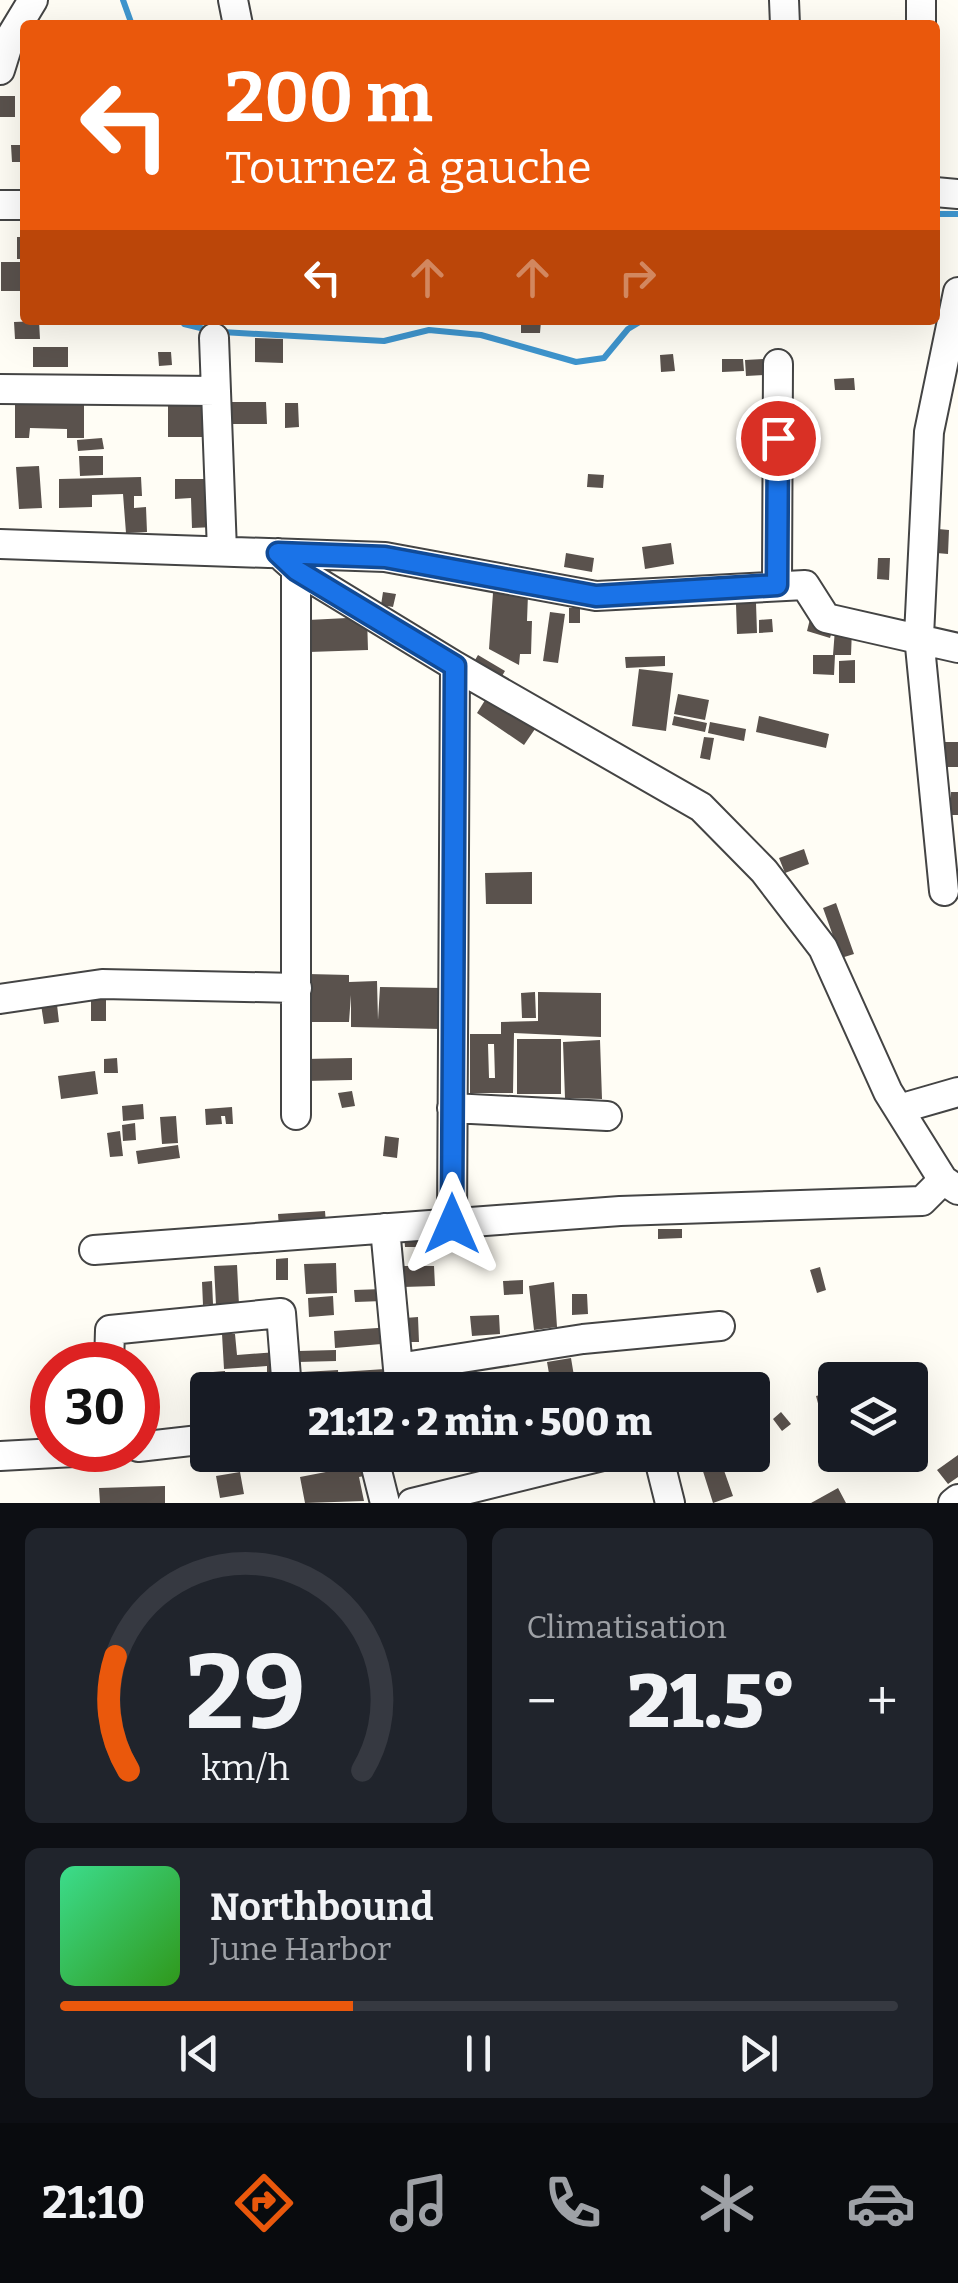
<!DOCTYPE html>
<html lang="fr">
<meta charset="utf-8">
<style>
:root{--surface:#171b24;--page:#20242c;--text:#f1f3f6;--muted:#9ea1a6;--line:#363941;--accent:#ea580c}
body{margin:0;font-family:Bitter,serif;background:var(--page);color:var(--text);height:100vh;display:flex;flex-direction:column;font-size:38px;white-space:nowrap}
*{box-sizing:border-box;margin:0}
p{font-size:32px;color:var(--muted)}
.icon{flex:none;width:55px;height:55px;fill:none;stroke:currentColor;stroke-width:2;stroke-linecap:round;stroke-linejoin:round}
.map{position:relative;height:1503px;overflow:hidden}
.sheet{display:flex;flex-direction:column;gap:25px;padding:25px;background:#0d0f14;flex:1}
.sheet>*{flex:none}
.top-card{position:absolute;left:20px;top:20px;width:920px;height:305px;border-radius:10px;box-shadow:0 10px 40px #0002;background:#ea580c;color:#fff;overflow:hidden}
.buttons{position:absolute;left:818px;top:1362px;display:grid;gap:20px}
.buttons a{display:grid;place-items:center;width:110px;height:110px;border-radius:10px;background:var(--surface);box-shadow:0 10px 40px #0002;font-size:50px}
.speed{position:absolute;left:30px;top:1342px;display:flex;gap:20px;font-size:50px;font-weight:700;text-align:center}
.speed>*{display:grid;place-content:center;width:130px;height:130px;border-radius:50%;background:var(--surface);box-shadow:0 10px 40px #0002;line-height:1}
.speed .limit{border:15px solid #d22;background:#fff;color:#111}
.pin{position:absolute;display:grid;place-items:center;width:85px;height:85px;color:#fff;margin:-42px;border:5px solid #fff;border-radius:50%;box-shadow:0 2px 10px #0007}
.me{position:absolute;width:110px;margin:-55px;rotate:0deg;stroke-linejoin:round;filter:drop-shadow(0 0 8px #0008)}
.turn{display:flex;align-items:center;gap:35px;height:210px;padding:0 40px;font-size:45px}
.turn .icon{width:130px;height:130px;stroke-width:2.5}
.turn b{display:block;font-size:70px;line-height:85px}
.lanes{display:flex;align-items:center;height:95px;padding:0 40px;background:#0003;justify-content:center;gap:50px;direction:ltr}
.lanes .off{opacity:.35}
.big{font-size:75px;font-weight:800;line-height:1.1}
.sheet .widget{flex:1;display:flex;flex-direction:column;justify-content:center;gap:15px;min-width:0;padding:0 35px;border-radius:15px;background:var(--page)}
.sheet .dial{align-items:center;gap:0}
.dial svg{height:260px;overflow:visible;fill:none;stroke:var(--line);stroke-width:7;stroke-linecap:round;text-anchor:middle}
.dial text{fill:var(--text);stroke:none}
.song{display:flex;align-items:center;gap:30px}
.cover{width:120px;height:120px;border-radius:15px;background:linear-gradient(135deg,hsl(150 70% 55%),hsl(110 70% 35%))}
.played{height:10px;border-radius:5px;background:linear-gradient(90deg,var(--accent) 35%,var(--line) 35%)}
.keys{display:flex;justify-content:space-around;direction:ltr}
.heat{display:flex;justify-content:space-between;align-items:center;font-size:55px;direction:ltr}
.sheet .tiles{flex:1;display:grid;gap:25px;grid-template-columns:1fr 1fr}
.widget:last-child{grid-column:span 2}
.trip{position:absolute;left:190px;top:1372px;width:580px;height:100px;border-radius:10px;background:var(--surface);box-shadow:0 10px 40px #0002;font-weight:800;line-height:100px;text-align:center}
.menu{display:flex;height:160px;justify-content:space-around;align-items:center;background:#090b0e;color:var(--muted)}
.menu .icon{width:70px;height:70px}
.menu .on{color:var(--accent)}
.menu b{font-size:45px;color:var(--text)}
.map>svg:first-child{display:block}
</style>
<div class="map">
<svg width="958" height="1503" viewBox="0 0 958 1503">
<rect width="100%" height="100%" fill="#fffdf5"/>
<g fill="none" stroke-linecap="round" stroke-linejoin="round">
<path stroke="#3f96cf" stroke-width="6" d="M123 0 132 25
M935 214H958
M182 320 184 324 209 330
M222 332 384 341 429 330 481 335 576 362 604 358 628 329 643 320"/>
</g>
<path fill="#5a524d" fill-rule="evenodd" d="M0 96H15V117H0Z
M11 145H25V162H12Z
M17 237H25V259H17Z
M1 262H25V291H1Z
M39 321 40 339H15L14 322Z
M521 321H541L540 333H521Z
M255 338 283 339V363L255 362Z
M33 347H68V367H33Z
M158 352H171L172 365 159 366Z
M673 354 675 371 661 372 660 355Z
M722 359H743L744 371 722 372Z
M763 359 764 375 746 376 745 360Z
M854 378 855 390H835L834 379Z
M212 395 213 437H168V396Z
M15 399 84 400V438H67V429L30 428 29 438H15Z
M232 402H266L267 424H232Z
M285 403H298L299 427 285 428Z
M102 438 104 449 78 451 77 440Z
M79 456H103V475L80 476Z
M39 466 42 508 19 509 16 467Z
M588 474 604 475 603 488 587 487Z
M141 477 142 496H134V508L146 507 147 532 126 533 123 494 92 495V507L59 508V479Z
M175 479H214L215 527 192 528 191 498 175 499Z
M927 528 949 530 948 554 925 552Z
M671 543 674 564 645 569 642 547Z
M566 553 594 558 592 572 564 567Z
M878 558H890L889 580 877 579Z
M383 592 396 594 393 607 381 605Z
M493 593 528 594 527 621H532L531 654H520L519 665 489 649Z
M756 603 757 633 737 634 736 604Z
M569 608H580V623H569Z
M550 612 565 614 558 663 543 661Z
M811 615 835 622 830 638 807 631Z
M367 617 368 650 309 652 308 620Z
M772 619 773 632 759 633V620Z
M835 629H852L851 655H833Z
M478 655 505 671 499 681 472 665Z
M813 655H835L834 675 813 674Z
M665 656V666L626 668 625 657Z
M855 660V683H839V661Z
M639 669 673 673 666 731 632 726Z
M678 694 709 700 705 720 674 714Z
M487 697 535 729 524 745 477 713Z
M674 716 707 723 705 732 672 725Z
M759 716 829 734 826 748 756 732Z
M710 722 746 729 744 741 708 733Z
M704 737 714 738 710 760 700 758Z
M943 742H958V767H943Z
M951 792H958V815H951Z
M804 849 809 864 785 873 779 858Z
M532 872V904H486L485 873Z
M836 903 854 954 841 958 823 908Z
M308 974 349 975V982L377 981 378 1020 380 987 443 988 442 1029 351 1027V995L349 1022H308Z
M535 992 536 1018H522L521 993Z
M538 992 601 993V1037L514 1033 513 1093H470V1034H501V1022L538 1021ZM488 1044H494L495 1078H489Z
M56 996 59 1022 44 1024 40 998Z
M91 996H106V1021H91Z
M517 1039H561V1094H517Z
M600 1040 602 1099 565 1098 563 1042Z
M117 1058 118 1073H104V1059Z
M352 1058V1080L305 1081V1059Z
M95 1071 98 1094 61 1099 58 1076Z
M352 1091 355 1106 342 1108 338 1093Z
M143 1104 144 1119 123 1121 122 1106Z
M232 1107 233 1124H226L225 1116H221L222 1124 206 1125 205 1109Z
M176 1116 178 1143 162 1144 160 1117Z
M135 1123 136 1140 123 1141 122 1125Z
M120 1131 123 1156 110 1157 107 1133Z
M385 1136 399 1138 397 1158 383 1156Z
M178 1145 180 1158 138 1164 136 1151Z
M325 1211 326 1224 279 1227 278 1214Z
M658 1229H682V1238L658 1239Z
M404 1234H438L439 1247H405Z
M288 1258V1280H276V1259Z
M336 1263 337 1293 306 1294 304 1264Z
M237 1265 239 1305H216L214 1266Z
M402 1266H434L435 1286 403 1287Z
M820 1267 826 1290 817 1293 810 1270Z
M523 1280V1294L504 1295 503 1281Z
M212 1281 213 1304 203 1305 202 1282Z
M554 1282 557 1327 534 1330 529 1286Z
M383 1289V1301L355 1302 354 1290Z
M572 1294H587L588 1314 572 1315Z
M333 1296 334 1315 309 1317 308 1298Z
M499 1315 500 1334 472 1336 470 1316Z
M418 1317 419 1342H406L405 1318Z
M392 1327 393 1343 335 1348 334 1331Z
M222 1334H235L237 1355 277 1352 278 1374H267V1366L224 1369Z
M336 1350V1361L298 1362V1351Z
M571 1358 576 1388 563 1390 562 1383 551 1385 547 1362Z
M385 1369 387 1390H342L340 1372Z
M338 1370 339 1390H304L303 1372Z
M225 1371 226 1390H213V1372Z
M835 1391V1402L819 1407 816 1396Z
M781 1412 791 1424 782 1431 773 1419Z
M958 1455V1477L948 1484 937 1470Z
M247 1459 249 1466 228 1472 226 1464Z
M720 1459 733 1496 713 1503 701 1465Z
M362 1465 364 1476 359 1477 364 1501 305 1503 300 1477Z
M240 1472 244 1494 220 1498 216 1476Z
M165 1486V1503H100L99 1488Z
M838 1488 846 1503H811Z"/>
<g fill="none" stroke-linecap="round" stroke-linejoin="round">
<g stroke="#444" stroke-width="32">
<path id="minor" d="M233 0 238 25
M784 0 785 25
M921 0V25
M0 70 10 38 33 0
M935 192 958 194
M0 205H25
M214 338 222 551
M0 389 216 391
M0 544 385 557 596 596 805 585 826 618 958 648
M278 553 296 569 455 666 701 807 764 871 823 948 888 1092 943 1180 958 1190
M296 569V1115
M777 585 778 364
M944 891 919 636 929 432 958 292
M0 999 102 984 297 988
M452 1108 607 1116
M899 1109 958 1092
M452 1224 455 666
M385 1228 400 1390
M94 1250 620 1211 922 1201 943 1180
M109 1365 110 1330 281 1313 287 1390
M398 1368 583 1339 720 1326
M138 1447 208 1439
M373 1455 385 1503
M658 1455 670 1503
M0 1456 112 1450
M412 1503 607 1455
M953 1503 958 1499"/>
</g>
<use href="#minor" stroke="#fff" stroke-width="28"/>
</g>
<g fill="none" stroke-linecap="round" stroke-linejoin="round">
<g stroke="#114b97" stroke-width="25">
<path id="route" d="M452 1224 455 666 296 570 278 553 385 557 596 596 777 585 778 438"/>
</g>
<use href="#route" stroke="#1a73e8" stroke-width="18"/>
</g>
</svg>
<div class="buttons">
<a><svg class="icon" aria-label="layers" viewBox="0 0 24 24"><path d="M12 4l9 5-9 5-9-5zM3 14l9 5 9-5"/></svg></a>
</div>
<div class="speed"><div class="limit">30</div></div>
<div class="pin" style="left:778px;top:438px;background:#d93025"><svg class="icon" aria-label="arrive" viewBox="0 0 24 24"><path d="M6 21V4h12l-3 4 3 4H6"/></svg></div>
<svg class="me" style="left:452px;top:1224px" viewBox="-20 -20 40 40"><path d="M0-17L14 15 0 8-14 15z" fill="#1a73e8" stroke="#fff" stroke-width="4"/></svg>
<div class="trip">21:12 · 2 min · 500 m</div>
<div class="top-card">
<div class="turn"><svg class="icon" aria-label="left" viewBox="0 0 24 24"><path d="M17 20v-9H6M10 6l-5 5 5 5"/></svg><div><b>200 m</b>Tournez à gauche</div></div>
<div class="lanes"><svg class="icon" aria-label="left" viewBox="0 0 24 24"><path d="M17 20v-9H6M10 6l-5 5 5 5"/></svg><svg class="icon off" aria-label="ahead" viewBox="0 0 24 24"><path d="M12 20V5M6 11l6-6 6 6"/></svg><svg class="icon off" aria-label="ahead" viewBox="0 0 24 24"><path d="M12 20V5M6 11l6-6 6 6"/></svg><svg class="icon off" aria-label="right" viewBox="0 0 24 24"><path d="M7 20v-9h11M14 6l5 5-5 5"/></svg></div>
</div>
</div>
<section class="sheet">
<div class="tiles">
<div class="widget dial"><svg viewBox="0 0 100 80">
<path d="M14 69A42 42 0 1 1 86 69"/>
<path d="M14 69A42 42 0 0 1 10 34" stroke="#ea580c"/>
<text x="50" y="56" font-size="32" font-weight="700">29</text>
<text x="50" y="72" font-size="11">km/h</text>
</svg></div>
<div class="widget"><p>Climatisation</p>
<div class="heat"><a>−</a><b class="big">21.5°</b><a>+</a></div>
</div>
<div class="widget">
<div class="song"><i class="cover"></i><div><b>Northbound</b><p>June Harbor</p></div></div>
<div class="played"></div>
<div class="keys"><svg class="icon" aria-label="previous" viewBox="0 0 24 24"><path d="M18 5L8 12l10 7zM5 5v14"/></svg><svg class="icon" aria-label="pause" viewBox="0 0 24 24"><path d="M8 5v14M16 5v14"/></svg><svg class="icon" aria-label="next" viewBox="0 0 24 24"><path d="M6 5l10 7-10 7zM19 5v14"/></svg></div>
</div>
</div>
</section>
<nav class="menu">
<b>21:10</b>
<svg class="icon on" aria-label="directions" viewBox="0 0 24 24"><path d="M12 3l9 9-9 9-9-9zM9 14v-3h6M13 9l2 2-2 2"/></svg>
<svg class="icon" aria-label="music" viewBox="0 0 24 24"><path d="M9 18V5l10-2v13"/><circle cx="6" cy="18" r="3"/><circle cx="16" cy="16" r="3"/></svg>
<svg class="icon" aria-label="phone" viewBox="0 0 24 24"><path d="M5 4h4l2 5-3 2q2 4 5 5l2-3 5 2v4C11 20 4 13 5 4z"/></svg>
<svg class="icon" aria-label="climate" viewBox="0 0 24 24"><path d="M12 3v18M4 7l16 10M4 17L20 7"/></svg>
<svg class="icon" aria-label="car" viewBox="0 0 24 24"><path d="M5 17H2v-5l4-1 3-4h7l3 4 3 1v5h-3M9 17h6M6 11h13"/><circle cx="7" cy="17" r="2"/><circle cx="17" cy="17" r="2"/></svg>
</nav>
